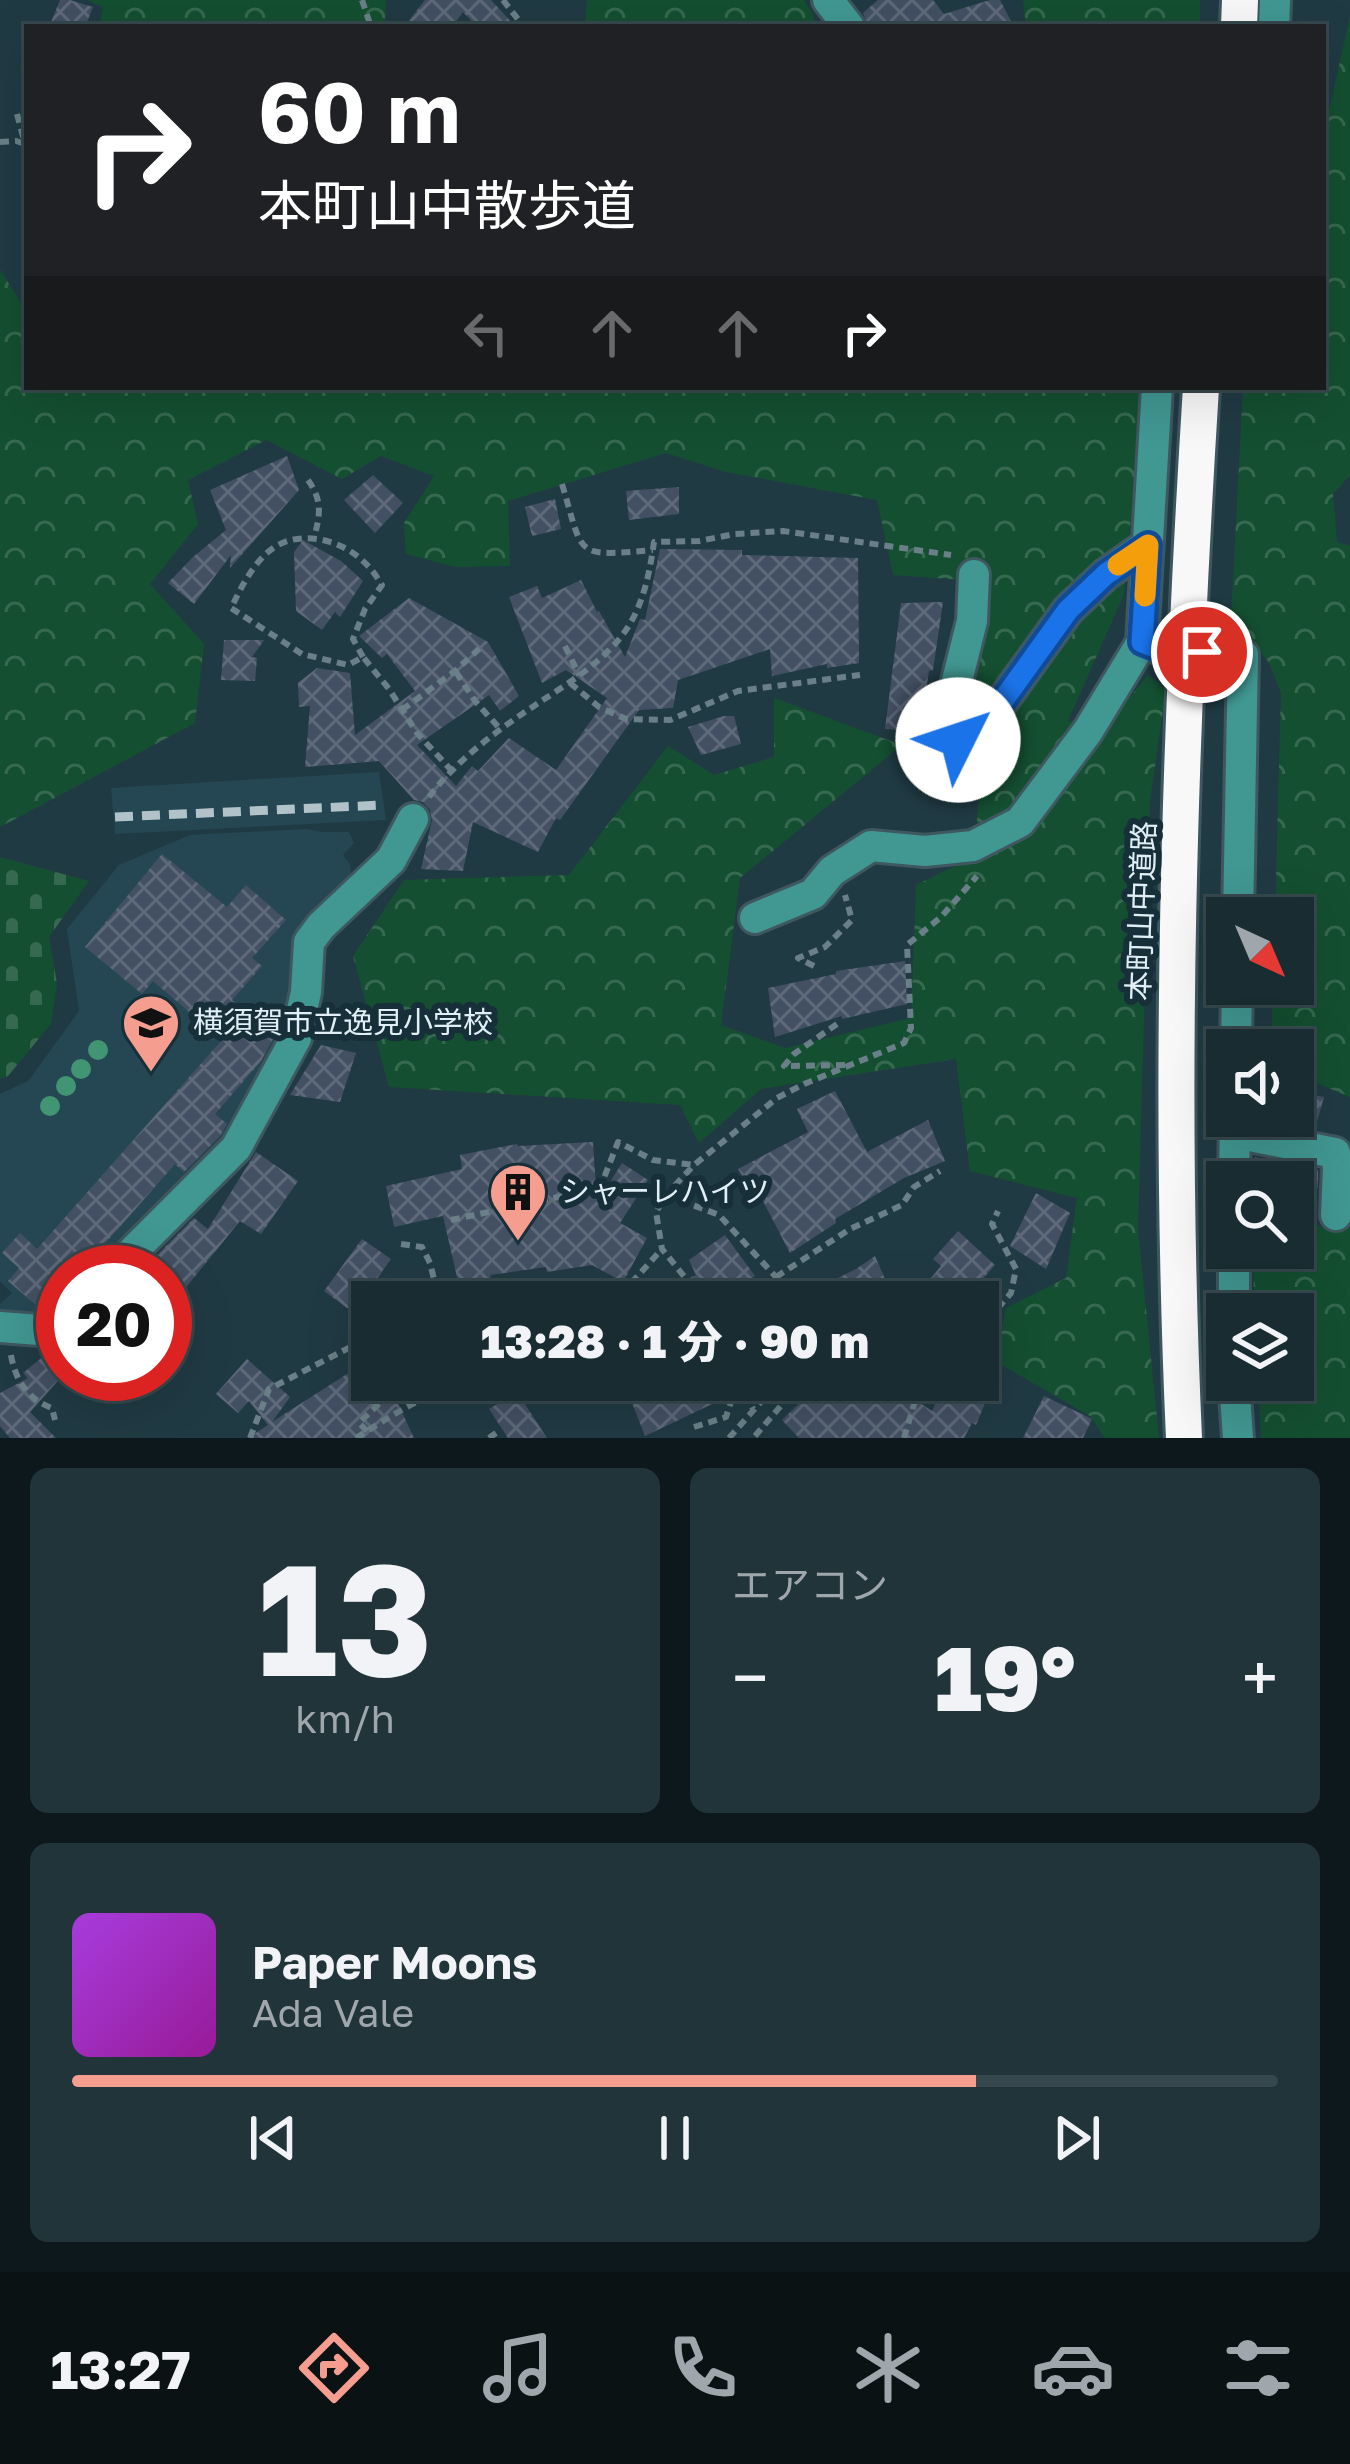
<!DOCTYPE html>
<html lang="ja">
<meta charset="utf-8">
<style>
:root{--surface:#182c32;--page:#21343a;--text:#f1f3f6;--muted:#9fa7ac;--line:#36484d;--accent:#f59d8e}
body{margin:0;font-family:"Golos Text","Noto Sans JP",sans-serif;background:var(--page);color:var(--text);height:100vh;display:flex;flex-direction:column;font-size:45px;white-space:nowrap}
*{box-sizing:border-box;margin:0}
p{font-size:39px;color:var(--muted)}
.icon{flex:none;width:66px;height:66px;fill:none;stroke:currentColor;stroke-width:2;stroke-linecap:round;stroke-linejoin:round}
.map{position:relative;height:1438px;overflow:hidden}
.sheet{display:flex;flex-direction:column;gap:30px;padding:30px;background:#0d181c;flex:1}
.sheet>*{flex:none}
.guide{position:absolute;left:24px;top:24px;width:1302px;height:366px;border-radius:0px;box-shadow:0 12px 48px #0002,0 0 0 3px var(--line);background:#202124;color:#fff;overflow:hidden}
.needle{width:78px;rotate:136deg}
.buttons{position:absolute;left:1206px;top:897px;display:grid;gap:24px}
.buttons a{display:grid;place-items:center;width:108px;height:108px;border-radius:0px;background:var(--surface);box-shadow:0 12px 48px #0002,0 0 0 3px var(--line);font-size:60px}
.speed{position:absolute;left:36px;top:1245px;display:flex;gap:24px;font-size:60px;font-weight:700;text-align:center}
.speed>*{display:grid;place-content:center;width:156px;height:156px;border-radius:50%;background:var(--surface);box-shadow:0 12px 48px #0002,0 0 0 3px var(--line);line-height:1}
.speed .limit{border:18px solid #d22;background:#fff;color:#111}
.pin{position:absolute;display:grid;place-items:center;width:102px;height:102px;color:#fff;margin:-51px;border:6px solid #fff;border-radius:50%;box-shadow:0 3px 12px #0007}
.me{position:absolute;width:132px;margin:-66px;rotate:49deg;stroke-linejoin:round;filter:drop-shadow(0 0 9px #0008)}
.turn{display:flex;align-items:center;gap:42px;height:252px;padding:0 36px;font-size:54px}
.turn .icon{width:156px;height:156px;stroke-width:2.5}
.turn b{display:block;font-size:84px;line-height:102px}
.lanes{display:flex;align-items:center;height:114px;padding:0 36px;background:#0003;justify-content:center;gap:60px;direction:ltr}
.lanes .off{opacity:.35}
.big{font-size:90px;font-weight:800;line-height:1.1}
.sheet .card{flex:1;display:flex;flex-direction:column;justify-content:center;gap:18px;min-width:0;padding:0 42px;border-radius:18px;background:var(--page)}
.sheet .dial{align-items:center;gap:0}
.dial b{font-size:156px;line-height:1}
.song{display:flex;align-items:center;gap:36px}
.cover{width:144px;height:144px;border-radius:18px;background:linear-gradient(135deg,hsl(280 70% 55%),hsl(300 70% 35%))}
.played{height:12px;border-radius:6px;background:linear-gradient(90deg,var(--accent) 75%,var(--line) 75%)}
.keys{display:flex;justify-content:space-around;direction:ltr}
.heat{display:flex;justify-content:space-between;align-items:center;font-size:66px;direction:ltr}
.sheet .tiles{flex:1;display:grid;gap:30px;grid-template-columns:1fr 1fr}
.card:last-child{grid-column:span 2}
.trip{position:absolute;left:351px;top:1281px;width:648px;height:120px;border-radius:0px;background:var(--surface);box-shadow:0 12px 48px #0002,0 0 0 3px var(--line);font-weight:800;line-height:120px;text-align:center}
.tab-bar{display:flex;height:192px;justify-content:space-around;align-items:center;background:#0a1214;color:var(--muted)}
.tab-bar .icon{width:84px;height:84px}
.tab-bar .on{color:var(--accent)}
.tab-bar b{font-size:54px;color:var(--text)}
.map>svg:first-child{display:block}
</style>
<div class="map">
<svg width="1350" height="1438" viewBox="0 0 1350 1438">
<defs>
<pattern id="forest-crowns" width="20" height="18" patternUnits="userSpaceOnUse" patternTransform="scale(3)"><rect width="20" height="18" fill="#144f31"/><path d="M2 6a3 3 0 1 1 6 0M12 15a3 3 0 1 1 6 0" fill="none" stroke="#36694f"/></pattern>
<pattern id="cemetery-stones" width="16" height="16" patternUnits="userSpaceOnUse" patternTransform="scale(3)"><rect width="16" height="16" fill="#144f31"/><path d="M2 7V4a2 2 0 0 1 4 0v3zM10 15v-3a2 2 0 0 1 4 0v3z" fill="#36694f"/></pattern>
<pattern id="building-cross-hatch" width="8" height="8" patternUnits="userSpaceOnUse" patternTransform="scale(3)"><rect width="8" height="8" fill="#435063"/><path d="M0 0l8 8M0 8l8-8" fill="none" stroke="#5e6a7a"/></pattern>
</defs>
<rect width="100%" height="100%" fill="#203a43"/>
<path fill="#254753" d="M379 772 386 820 115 834 111 788Z
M307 829 322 832H349L354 843 343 855 350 864 353 890 308 929 290 1032 230 1144 108 1272H63V1316L0 1315V1304L12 1293 0 1281V1094L28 1081 79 1011 67 929 119 865 190 835Z"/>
<path fill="url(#forest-crowns)" d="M88 0H386L385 27H99L103 8Z
M587 0H804L813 15 815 27H585Z
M1023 0H1200V27H1026Z
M1350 15V475L1333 494 1337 542 1350 546V1097L1293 1073V1050H1271L1273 984H1293V918H1275L1281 693 1268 661 1231 619 1243 387H1323V139Z
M0 269 27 313V387H1143L1124 594 1068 721 1108 724 1148 675 1166 689 1150 801 1138 1229 1159 1438H1105L1090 1416 995 1361 1006 1308 1066 1278 1077 1198 970 1171 956 1059 761 1089 699 1143 680 1105 389 1087 353 956 404 880 569 875 668 746 714 775 774 757V698L902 745 740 878 721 1025 785 1048 911 1018 916 885 975 856 981 753 926 727 965 580 893 575 877 500 726 472 666 453 508 501 510 566 455 567 406 554 404 523 434 476 381 456 342 479 266 440 188 480 198 524 150 584 204 644 195 723 0 827Z
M1293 1225 1350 1228V1438H1261L1258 1380H1293V1314H1255L1252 1248H1293Z"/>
<path fill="url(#cemetery-stones)" d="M0 857 89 881 49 937 57 984 51 1024 8 1076 0 1079Z"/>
<path fill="url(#building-cross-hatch)" d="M60 0H70L93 7 85 27H49Z
M425 0H491L516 27H477L463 12 452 27H404Z
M878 0H933L944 14 990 0H1000L1014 27H868L863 13Z
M287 456 299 490 230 568 231 555 194 604 168 583 193 557 226 530 210 490Z
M373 475 403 503 375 533 344 500Z
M679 487V514L629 520 626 491Z
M555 499 561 529 532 536 525 507Z
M303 540 341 561 363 581 340 617 335 612 322 630 296 611 294 552Z
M660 549 742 550V555L858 558 859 663 827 668V664L772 676 770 649 678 680 673 708 639 710 560 820 556 818 538 852 473 822 463 871 421 869 432 820 430 810 423 802 414 800 379 761 305 767 310 706 299 707 298 683 317 668 350 673 355 735 415 691 387 654 382 658 359 636 409 598 488 642 519 696 500 711 489 695 417 745 456 786 472 766 478 771 509 738 556 770 607 698 566 670 542 683 509 597 537 586 542 598 581 580 597 612 599 611 625 657 640 619 645 620Z
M943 602 933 670 929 671 920 731 885 729 901 603Z
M224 640H264L252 657 257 658 255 681 221 680Z
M724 716H734L741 744 701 755 688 727Z
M162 854 227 907 246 885 286 920 252 958 262 966 232 1000 274 1037 261 1061 215 1114 227 1124 220 1136 184 1172 175 1164 80 1272H63V1292L43 1311 8 1281 19 1268 2 1253 20 1233 37 1249 222 1040 153 981 142 994 85 947Z
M905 961 907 1004 842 1019V1016L775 1037 768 988 836 974V971Z
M321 1045 356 1053 340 1102 290 1095Z
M835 1091 867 1152 928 1120 945 1161 904 1178 835 1219 836 1223 790 1253 763 1201 759 1203 738 1169 808 1132 797 1109Z
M1293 1091 1324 1097 1315 1129 1260 1118 1261 1116H1293Z
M593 1142 597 1203 622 1163 648 1180 620 1223 647 1238 623 1282 592 1265 547 1272 546 1267 490 1275 491 1279 459 1286 443 1216 394 1227 386 1186 462 1169 460 1155 517 1144 518 1146Z
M256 1152 298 1181 261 1234 240 1221 165 1313V1268L154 1258 194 1218 208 1229Z
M1255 1157 1318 1170V1188L1293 1182H1253Z
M1036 1193 1070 1213 1046 1269 1010 1246Z
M958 1231 995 1265 962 1302H911L941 1266 933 1259Z
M725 1235 755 1276 716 1302H642L696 1275 689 1260Z
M362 1239 391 1259 356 1308H347L324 1291Z
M875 1256 895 1302H789L856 1269Z
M63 1347 64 1374 30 1412 56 1438H10L0 1426V1393L28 1378 23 1373 51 1350Z
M372 1358V1380H387L414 1438H248L268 1425 249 1401 238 1413 216 1394 247 1359 290 1397 272 1422Z
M663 1380H719L727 1397 645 1436 629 1395Z
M823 1380H829L835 1388 848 1380H886L932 1411 946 1380H953L988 1396 976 1425 972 1423 964 1438H799L782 1420Z
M517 1392 547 1438H508L489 1409Z
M1044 1396 1092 1419 1083 1438H1023Z"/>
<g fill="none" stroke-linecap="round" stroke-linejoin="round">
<g stroke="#3f575f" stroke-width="36">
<path id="minor" d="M828 0 849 27
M1274 27 1275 0
M1157 387 1142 642 1160 649
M974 575 972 621 944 733 958 740 1001 703 1068 610 1106 574 1147 545
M755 918 813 894 832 871 871 846 925 851 973 846 1020 822 1088 731 1142 642
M1238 918 1243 655
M1236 1050 1237 984
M1235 1133 1335 1153 1338 1167 1336 1215
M1234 1182 1235 1116
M112 1272 236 1148 296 1038 306 992 309 942 321 926 391 860 413 819
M1234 1314V1248
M0 1327 52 1331 63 1321
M1234 1380 1238 1438"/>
</g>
<g stroke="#3f575f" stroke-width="42">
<path id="highway" d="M1239 27 1240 0
M1184 1438C1168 1086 1179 738 1201 387"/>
</g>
<path stroke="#6a7f87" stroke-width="6" stroke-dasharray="9 6" stroke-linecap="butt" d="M362 0 371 27
M503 0 524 27
M17 114 25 144
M0 142 16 141 26 144
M308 480C323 501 320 515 314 538
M562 484C584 557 573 557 653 550
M565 646 579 675
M363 657 353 639 365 609 382 585C377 577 371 568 364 562 340 538 295 528 268 552 251 567 241 588 231 608L302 654 348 665 363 657 389 689 417 733 452 771
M456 672 475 701 501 730
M570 683 599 707 626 719 670 720 738 691 860 675
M402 710 455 671 480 648
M429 797C456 761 496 731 534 706 568 683 610 659 631 622 645 597 650 570 654 542L699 541 735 534 783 531 951 555
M814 966 798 958 825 947 852 920 845 895
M837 1024 794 1054 784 1066 849 1065
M666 1195 719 1215 776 1277 781 1289 791 1302
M451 1220 600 1188 618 1142 653 1160 694 1165
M401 1244 422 1247 430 1263 436 1287 429 1296 409 1302
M776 1277 850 1229 902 1205 914 1187 940 1171
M608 1302 635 1279 661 1250
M699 1302 687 1280 662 1249 656 1212 666 1195 694 1165 777 1098 804 1084 904 1043 911 1028 907 945 941 917 977 876
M978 1331 1011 1293 1016 1269 992 1224 998 1211
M11 1355C15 1379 27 1399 52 1408L55 1420
M739 1380 753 1409
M694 1427 726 1417 738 1380
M367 1431 359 1423 387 1396
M755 1436 803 1380
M250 1438 269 1389 372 1336
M356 1438C402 1409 424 1394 477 1380
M489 1438 496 1433
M729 1438 780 1380
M904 1438 915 1401 934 1380"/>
<use href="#minor" stroke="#419792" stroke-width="30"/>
<use href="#highway" stroke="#f8f8f8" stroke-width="36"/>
<path stroke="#b1c2c9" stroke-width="9" stroke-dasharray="18 9" stroke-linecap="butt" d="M115 817 384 805"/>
<g stroke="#3f575f" stroke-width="36" stroke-linecap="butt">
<path id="minor-bridge" d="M1160 649 1243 655"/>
</g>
<use href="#minor-bridge" stroke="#419792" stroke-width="30"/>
</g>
<g fill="#419572">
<circle cx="98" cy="1050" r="10"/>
<circle cx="81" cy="1069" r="10"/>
<circle cx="66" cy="1086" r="10"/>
<circle cx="50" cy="1106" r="10"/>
</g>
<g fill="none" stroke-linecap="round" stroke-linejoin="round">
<g stroke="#114b97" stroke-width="30">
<path id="route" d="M958 740 1001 703 1068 610 1106 574 1148 545 1142 642 1160 649 1202 652"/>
</g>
<use href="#route" stroke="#1a73e8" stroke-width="21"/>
<path stroke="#f59e0b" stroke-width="21" d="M1118 565 1148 545 1145 596"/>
</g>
<defs>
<g id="school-pin" transform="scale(3)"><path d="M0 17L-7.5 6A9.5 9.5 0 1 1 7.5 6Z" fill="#f59d8e" stroke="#162f38"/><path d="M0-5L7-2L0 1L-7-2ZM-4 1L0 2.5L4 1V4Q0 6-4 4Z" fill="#111"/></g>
<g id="building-pin" transform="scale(3)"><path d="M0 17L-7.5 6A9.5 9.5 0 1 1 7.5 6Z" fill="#f59d8e" stroke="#162f38"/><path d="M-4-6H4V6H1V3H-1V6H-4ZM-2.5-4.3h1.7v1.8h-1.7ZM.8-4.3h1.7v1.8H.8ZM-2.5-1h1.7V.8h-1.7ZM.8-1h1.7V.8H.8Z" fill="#111"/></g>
</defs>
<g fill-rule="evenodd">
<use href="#school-pin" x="151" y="1023"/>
<use href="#building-pin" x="518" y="1192"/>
</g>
<g text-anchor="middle" stroke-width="12" stroke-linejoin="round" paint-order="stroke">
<g font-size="30" fill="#e0eff5" stroke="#162f38">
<text transform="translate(1142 911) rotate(-88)" y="10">本町山中道路</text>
</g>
<g font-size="30" fill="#e0eff5" stroke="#162f38" text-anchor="start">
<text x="193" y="1033">横須賀市立逸見小学校</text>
<text x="560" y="1202">シャーレハイツ</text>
</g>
</g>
</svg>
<div class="buttons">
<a><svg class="needle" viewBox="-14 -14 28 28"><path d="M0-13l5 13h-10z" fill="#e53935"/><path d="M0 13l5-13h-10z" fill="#9fa7ac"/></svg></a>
<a><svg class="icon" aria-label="sound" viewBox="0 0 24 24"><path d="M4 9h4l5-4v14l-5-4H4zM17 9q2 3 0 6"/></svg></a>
<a><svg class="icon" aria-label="search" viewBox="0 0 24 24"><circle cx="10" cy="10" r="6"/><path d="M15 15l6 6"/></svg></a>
<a><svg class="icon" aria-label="layers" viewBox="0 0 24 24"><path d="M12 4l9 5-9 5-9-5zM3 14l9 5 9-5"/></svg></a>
</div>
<div class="speed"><div class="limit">20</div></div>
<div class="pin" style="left:1202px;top:652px;background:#d93025"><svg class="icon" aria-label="arrive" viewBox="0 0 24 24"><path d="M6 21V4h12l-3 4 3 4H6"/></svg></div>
<svg class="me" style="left:958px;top:740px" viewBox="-20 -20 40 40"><circle r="19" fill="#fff"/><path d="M0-13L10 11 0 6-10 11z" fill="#1a73e8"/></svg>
<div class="trip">13:28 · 1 分 · 90 m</div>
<div class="guide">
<div class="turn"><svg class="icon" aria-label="right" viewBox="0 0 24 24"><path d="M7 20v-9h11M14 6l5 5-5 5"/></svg><div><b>60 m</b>本町山中散歩道</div></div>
<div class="lanes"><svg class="icon off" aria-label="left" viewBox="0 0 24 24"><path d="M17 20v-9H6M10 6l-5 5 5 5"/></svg><svg class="icon off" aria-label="ahead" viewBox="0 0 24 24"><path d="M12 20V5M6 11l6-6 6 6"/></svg><svg class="icon off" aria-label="ahead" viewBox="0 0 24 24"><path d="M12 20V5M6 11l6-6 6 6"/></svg><svg class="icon" aria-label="right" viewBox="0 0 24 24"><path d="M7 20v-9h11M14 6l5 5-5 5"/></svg></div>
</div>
</div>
<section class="sheet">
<div class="tiles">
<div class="card dial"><b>13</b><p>km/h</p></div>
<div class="card"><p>エアコン</p>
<div class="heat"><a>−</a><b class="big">19°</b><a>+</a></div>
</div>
<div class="card">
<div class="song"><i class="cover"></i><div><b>Paper Moons</b><p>Ada Vale</p></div></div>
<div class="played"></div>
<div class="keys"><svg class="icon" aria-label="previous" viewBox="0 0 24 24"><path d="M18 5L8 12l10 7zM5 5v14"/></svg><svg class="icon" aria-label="pause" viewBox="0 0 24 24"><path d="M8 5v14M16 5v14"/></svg><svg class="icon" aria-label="next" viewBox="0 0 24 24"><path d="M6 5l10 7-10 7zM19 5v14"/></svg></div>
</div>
</div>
</section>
<nav class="tab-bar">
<b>13:27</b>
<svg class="icon on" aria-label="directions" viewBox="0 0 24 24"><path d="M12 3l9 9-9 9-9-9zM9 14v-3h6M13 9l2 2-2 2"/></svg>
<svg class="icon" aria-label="music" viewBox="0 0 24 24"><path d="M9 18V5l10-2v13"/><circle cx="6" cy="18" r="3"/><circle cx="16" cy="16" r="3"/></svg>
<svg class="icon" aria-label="phone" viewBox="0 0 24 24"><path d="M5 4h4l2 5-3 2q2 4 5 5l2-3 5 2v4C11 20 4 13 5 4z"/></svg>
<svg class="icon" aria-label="climate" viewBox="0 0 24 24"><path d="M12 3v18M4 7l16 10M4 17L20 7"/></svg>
<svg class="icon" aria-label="car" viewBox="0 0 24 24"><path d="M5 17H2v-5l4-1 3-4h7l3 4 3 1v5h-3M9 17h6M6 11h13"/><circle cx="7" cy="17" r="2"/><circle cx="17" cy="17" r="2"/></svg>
<svg class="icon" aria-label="filters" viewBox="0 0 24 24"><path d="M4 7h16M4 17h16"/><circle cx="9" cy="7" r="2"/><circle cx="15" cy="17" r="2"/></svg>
</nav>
